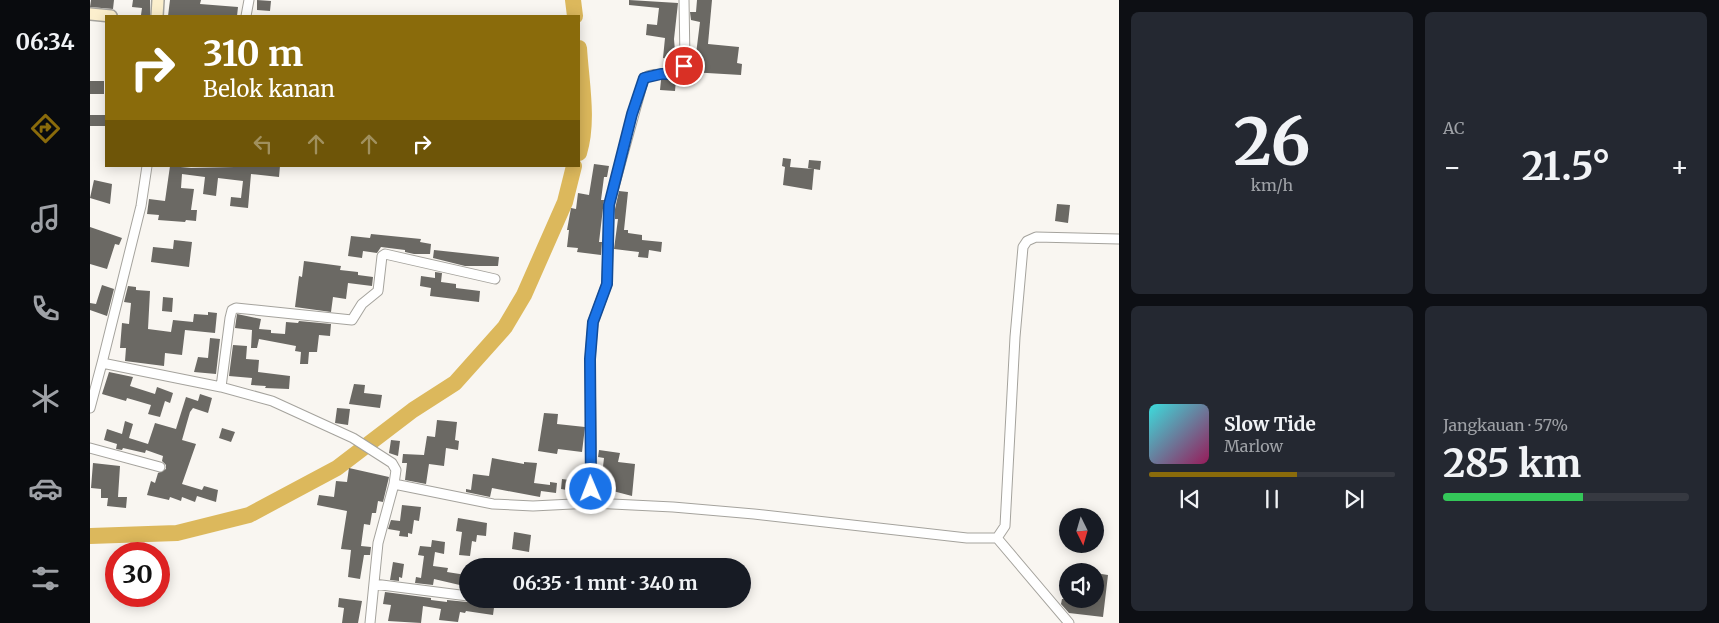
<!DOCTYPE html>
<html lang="id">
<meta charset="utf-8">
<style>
:root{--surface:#171b24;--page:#242831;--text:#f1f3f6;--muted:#9ea1a6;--line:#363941;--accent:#8a6b0b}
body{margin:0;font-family:Merriweather,serif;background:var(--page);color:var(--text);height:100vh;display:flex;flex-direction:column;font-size:19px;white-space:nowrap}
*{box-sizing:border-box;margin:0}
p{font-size:16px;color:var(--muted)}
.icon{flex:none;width:28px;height:28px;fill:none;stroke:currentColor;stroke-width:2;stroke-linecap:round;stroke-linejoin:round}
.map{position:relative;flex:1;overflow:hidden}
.details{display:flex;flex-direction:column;gap:12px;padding:12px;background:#0d0f14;width:600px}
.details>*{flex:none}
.top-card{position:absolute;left:15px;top:15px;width:475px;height:152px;border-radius:0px;box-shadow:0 2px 12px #0003;background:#8a6b0b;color:#fff;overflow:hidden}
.needle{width:32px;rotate:175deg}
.controls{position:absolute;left:969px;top:508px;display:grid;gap:10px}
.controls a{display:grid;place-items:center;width:45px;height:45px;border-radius:50%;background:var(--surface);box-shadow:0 2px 12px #0003;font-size:25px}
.speed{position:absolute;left:15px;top:542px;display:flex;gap:10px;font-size:25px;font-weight:700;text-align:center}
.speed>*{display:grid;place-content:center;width:65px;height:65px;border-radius:50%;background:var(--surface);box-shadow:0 2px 12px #0003;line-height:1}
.speed .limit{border:8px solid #d22;background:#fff;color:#111}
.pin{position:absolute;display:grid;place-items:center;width:42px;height:42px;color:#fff;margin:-21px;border:2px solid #fff;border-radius:50%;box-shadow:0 1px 5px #0007}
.me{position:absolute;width:55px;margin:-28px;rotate:359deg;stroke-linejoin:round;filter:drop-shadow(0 0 4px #0008)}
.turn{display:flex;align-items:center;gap:18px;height:105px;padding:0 15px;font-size:22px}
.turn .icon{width:65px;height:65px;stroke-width:2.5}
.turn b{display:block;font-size:35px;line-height:42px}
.lanes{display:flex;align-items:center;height:48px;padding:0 15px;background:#0003;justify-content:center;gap:25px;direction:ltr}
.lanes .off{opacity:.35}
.big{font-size:38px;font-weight:700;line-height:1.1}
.details .card{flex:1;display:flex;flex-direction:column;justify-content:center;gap:8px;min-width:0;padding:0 18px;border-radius:8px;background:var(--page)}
.details .dial{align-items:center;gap:0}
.dial b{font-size:65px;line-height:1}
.song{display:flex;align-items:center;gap:15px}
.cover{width:60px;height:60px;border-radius:8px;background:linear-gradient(135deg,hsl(180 70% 55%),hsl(330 70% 35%))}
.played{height:5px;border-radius:2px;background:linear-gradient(90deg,var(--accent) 60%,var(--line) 60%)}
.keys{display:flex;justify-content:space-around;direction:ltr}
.heat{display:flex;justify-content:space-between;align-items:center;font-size:28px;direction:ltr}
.charge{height:8px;border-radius:4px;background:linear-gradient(90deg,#34c759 57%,var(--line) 0)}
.details .tiles{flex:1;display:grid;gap:12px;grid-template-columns:repeat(2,1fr)}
.trip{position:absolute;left:369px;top:558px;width:292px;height:50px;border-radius:25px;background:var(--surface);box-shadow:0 2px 12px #0003;font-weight:700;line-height:50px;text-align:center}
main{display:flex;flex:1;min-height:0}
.menu{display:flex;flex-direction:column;width:90px;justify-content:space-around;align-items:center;background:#090b0e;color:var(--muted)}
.menu .icon{width:35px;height:35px}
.menu .active{color:var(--accent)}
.menu b{font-size:22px;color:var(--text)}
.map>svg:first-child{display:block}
</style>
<main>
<nav class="menu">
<b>06:34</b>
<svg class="icon active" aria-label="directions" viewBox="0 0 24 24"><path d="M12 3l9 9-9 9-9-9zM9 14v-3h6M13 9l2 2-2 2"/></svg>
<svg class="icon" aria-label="music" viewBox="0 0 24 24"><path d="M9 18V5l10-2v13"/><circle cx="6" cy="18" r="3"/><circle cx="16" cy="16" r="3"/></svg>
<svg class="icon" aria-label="phone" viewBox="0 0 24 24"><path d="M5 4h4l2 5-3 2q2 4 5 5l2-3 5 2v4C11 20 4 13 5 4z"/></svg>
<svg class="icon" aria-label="climate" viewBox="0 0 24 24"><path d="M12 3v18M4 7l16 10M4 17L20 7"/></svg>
<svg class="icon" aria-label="car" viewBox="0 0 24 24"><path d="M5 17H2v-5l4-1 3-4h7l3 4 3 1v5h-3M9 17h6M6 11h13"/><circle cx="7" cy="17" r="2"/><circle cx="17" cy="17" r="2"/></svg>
<svg class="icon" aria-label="filters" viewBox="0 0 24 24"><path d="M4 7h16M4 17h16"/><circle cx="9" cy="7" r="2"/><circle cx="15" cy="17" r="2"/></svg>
</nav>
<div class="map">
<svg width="1029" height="623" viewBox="0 0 1029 623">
<rect width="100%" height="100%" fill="#f9f6f1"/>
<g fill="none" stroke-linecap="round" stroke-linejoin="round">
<path stroke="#dcb85c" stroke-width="16" d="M483 0 485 16
M489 48C491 82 499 121 489 153
M0 536 87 533 159 515 247 468 323 410 365 383 415 327 434 295 475 202 484 166"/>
</g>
<path fill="#6b6964" d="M1 0H24L23 9 0 7Z
M43 0H60V15H51L52 8 42 7Z
M80 0H111L110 4 148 7 147 16H78Z
M167 0 181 1 180 11 167 10Z
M539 0 588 3 584 39 585 51 589 52V61L573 58 575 38 556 35 557 24 567 25 569 8 539 5Z
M607 0H622L618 44 649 47 647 63 652 64 651 75 600 72 601 53 606 54 610 22 601 20 600 12H606Z
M571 80H586L585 91 570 90Z
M0 81H14V94H0Z
M0 115H16V126H0Z
M693 158 701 159 700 167 723 169 718 168 719 160 731 161 730 170 724 169 722 190 693 185 695 167 692 166Z
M504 164 519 166 517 177H514L511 200H514L509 242H512L511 255 487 252 488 248 477 247 479 230H477L481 208 486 209 488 193 499 195Z
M80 166 101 168 190 166 189 177 161 174 158 208 140 206 141 197 151 198 153 181 128 178 126 196 113 194 115 177 92 174 91 188 104 189 101 210H107L106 221 96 220 95 222 68 220 69 215 57 214 59 199 75 201Z
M4 180 22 184 20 204 0 198Z
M529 191 538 192 534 230H538V233L552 235V240L572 242 571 252 559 250 558 258 548 257 549 252 524 249 528 219H525V209Z
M967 204 980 205 978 223 965 221Z
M0 227 32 238 29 245 25 244 17 269 0 264Z
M281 234 331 239 330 242 341 244 340 254H324L315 252V250L291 247 287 253 273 251 272 258 258 256 261 236 280 238Z
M84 240 102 242 99 267 61 262 63 247 83 249Z
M344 250 409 257 408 266H375L343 258Z
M214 261 251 266 250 270 268 272V275L283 277 282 286 258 283 256 299 243 297 241 312 205 307 209 276 212 277Z
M345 272 352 273 351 282 366 284V288L390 291 389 302 340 296 341 288 330 286 331 276 345 278Z
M12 285 24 289 17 316 0 310V303L6 304Z
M38 286 46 287V290L60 291 58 329 81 332 83 320 103 322 104 314 118 315V312L127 313 125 333 95 330 92 355 75 353 74 366 35 361 36 348H30L32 323 39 324 41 303 34 302Z
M73 297 83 298 82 312 72 311Z
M147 314 171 319 169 329 181 330V333L195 334 196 322 208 323 209 321 241 324 240 336 229 335 227 352H219L218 364H210L211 352 205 351 206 346 169 339 167 348H161L162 330 145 328Z
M120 338 130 339 126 374 104 372 108 357 118 358Z
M143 345 157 346 156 359 169 360 168 372 200 376 199 389 175 388 176 386 161 385 162 378 139 376Z
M19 372 43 377 40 386 65 394 67 387 83 393 80 403 75 401 70 417 58 414 61 405 37 398 36 401 12 394Z
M264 384 275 385 274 393 292 395 290 408 259 404Z
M110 394 122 398 118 413 103 408 100 412 92 440 106 444 92 484 112 490 114 486 128 490 126 502 107 496 105 502 92 497 91 501 80 497 79 500 57 495 61 481 65 483 68 473 76 469V465L72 461 73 456 56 450 55 453 33 448 32 450 26 449 27 444 14 440 17 429 32 434 35 421 43 424 39 438 58 444 65 423 86 429 96 397 108 401Z
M247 408 260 409 258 425 245 423Z
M454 413 468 414 467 424 495 427 492 452 468 449 467 454 448 451Z
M347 420 367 422 365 440 369 441 368 450 356 448 354 466 339 464 336 484 315 480 317 463H312L313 454 334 455 337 436 345 437Z
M132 428 145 432 141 442 129 438Z
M301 440 310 441 308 456 299 453Z
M509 450 530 453 528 462 545 464 542 496 519 490 518 498 509 497 508 474 512 475 514 458 508 457Z
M402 458 434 464V462L447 463 444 483 460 485V482L467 483 466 493 451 491 450 497 402 488 400 497 376 492V489L381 490 383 474 399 476Z
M3 463 30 466 28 497H37L36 508 17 506 18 498H11V489L1 488Z
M259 468 299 477 293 502 288 501 286 513H282L280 525 274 524 271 546 281 547 280 555H274L270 579 258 577 261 550 251 549 257 511 227 505 229 495 244 497 246 481 257 482Z
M488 470 495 471 496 493 471 489 472 479 487 481Z
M312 505 331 507 329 521 324 520 322 534 318 533V537L309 536 310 531 298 529 301 520 310 521Z
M368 518 397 523 396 536 387 535 386 542 382 541 380 556 369 555 372 532 366 531Z
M424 532 441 535 439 552 422 549Z
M342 540 355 542 354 554 345 552 343 566 358 568 357 572 376 575 374 586 344 579 343 585 325 583 326 577 331 578 334 556 328 555 330 546 341 547Z
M303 562 314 564 312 578 309 577V581L300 580Z
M1005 573 1018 575 1013 617 979 613 971 604 972 599H1005Z
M295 592 341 598V600L357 602V600L377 602 383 599 405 600 403 615 376 611 375 613 370 612 368 622 349 620 351 609 333 606 331 623 298 621 301 605 293 604Z
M249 598 272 601 268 623H252L254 608 248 607Z"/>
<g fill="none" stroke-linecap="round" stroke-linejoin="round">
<g stroke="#a5a39d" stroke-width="11">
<path id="street" d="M156 16 159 0
M57 166 51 206 12 363 131 387 182 401 263 438 302 463 306 470 304 484 403 504 443 506 502 503 583 507 664 514 877 538H907L915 526 925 337 933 247 937 241 946 237 1029 239
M131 387 140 318 142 310 146 308 262 320 272 304 288 291 292 256 295 254 405 279
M0 408 12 363
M0 448 70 467
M502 503 500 359 503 322 517 284 519 205 554 78C566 70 580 78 592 72L595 61 594 0
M907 538 979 623
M284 584 378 596
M280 623 288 543 304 484"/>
</g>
<g stroke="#a5a39d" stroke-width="14">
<path id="secondary" d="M0 14 21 16
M67 16 68 0"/>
</g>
<use href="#street" stroke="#fff" stroke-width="9"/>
<use href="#secondary" stroke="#fcefcd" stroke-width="11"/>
</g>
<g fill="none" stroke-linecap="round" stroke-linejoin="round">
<g stroke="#114b97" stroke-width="12">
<path id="route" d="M501 489 500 359 503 322 517 284 519 205 542 114 554 78 571 74H589L594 66"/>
</g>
<use href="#route" stroke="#1a73e8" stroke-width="9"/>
</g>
</svg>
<div class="controls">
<a><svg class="needle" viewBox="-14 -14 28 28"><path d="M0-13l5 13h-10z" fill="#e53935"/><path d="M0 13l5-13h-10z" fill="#9ea1a6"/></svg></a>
<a><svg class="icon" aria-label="sound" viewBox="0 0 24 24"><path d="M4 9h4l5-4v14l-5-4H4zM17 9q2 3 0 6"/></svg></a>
</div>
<div class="speed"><div class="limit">30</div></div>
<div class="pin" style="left:594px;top:66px;background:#d93025"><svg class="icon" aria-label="arrive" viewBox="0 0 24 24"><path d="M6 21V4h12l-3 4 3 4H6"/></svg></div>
<svg class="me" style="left:501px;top:489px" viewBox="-20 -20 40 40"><circle r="17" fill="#1a73e8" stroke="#fff" stroke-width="3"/><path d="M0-11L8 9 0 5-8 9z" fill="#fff"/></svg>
<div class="trip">06:35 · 1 mnt · 340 m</div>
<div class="top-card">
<div class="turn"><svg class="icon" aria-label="right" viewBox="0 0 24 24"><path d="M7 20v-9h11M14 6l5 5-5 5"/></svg><div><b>310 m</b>Belok kanan</div></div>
<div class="lanes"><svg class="icon off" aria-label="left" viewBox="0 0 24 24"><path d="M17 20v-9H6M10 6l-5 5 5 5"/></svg><svg class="icon off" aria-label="ahead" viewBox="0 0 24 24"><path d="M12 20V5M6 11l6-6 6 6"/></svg><svg class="icon off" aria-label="ahead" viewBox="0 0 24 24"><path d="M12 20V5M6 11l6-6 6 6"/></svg><svg class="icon" aria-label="right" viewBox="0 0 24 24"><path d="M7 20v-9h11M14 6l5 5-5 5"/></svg></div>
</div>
</div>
<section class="details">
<div class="tiles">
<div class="card dial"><b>26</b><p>km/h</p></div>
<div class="card"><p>AC</p>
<div class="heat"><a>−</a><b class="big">21.5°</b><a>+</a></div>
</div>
<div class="card">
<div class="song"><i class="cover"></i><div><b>Slow Tide</b><p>Marlow</p></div></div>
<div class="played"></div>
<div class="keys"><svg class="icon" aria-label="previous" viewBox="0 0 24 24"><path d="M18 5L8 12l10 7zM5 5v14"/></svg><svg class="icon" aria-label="pause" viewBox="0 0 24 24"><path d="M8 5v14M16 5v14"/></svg><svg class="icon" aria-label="next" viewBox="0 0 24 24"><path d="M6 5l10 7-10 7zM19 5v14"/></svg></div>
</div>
<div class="card"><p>Jangkauan · 57%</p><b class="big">285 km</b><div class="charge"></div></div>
</div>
</section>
</main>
